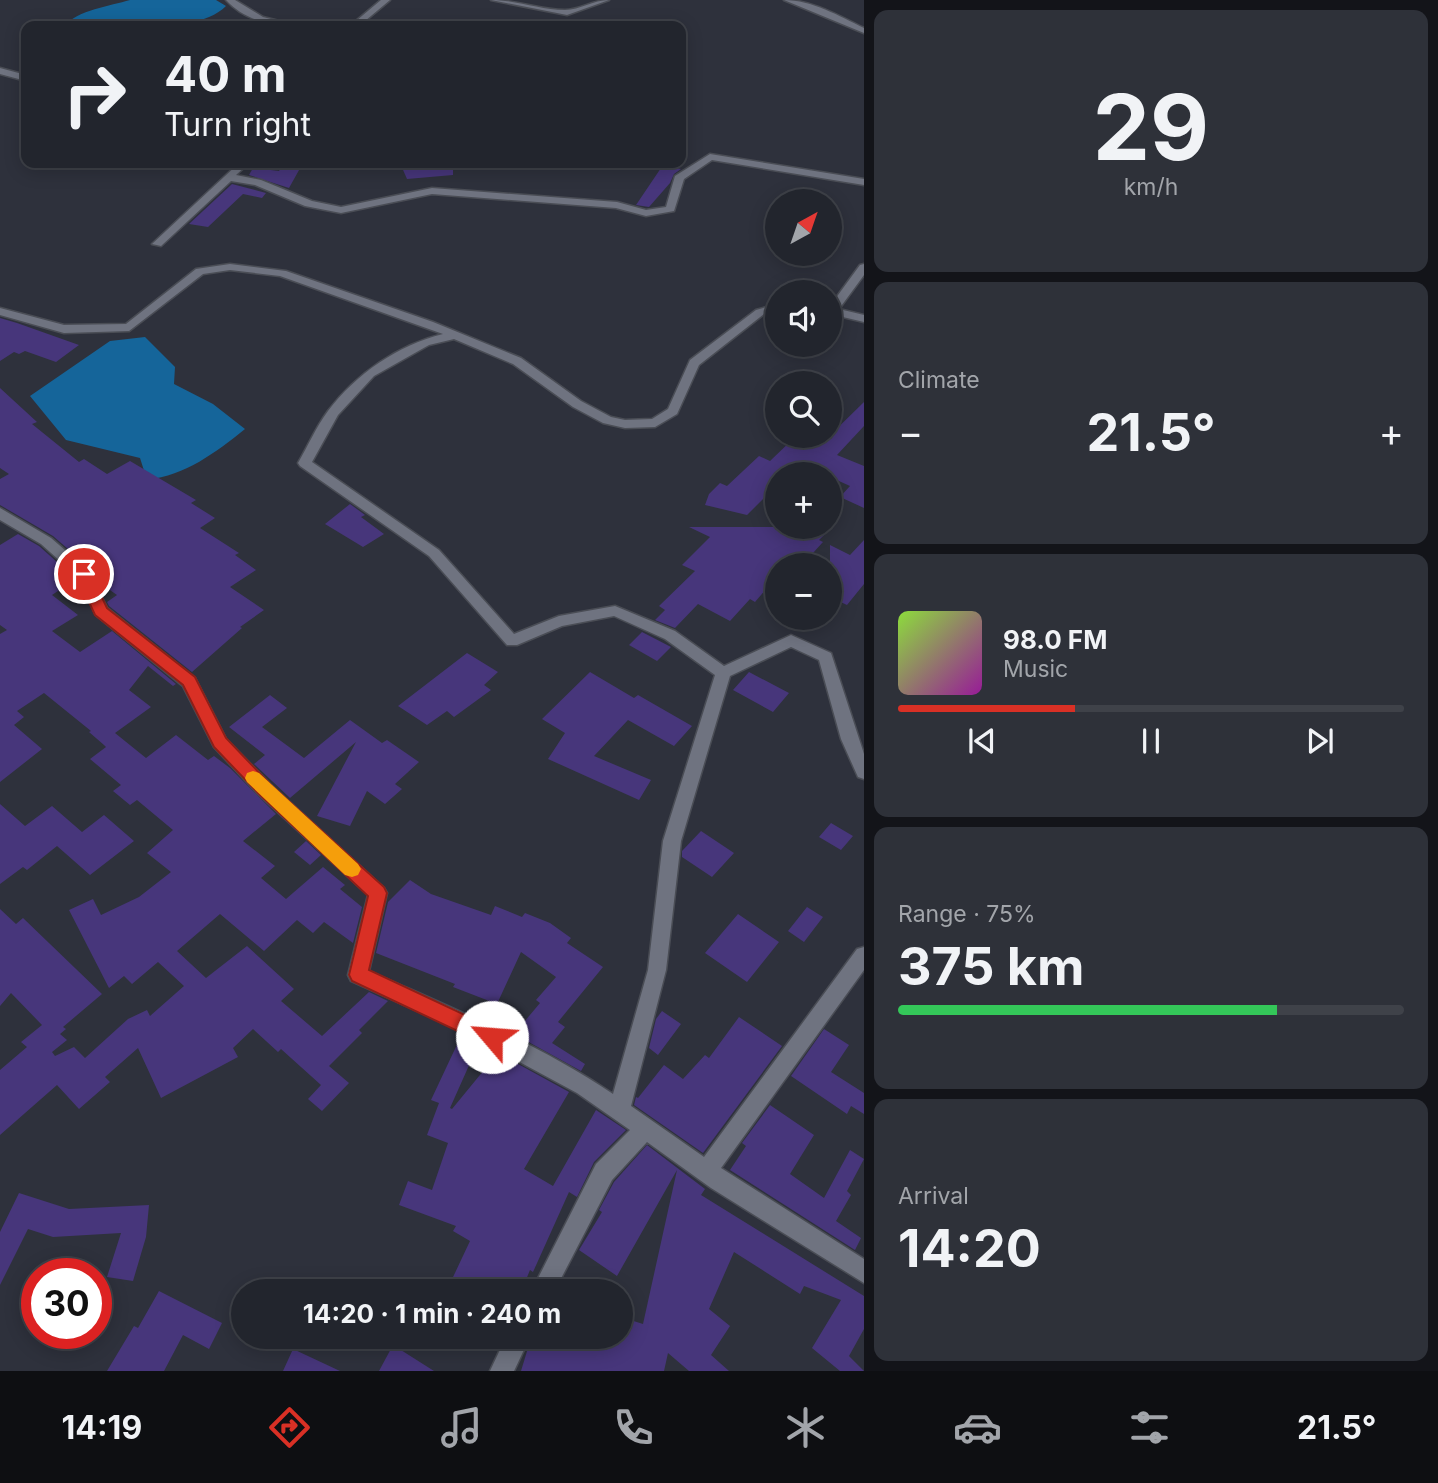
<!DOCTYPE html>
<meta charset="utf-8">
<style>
:root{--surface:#22252d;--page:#2e3139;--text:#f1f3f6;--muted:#a2a5aa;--line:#3f4249;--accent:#d93025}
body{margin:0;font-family:Inter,sans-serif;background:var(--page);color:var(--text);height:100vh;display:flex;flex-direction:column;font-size:26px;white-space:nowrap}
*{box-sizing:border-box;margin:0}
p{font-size:23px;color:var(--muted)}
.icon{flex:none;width:38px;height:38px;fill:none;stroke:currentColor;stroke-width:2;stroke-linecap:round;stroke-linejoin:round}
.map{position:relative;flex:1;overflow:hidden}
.sheet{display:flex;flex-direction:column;gap:10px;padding:10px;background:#131419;width:574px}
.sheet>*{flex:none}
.guide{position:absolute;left:21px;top:21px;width:665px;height:147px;border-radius:14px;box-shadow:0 4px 18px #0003,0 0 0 2px var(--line);background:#22252d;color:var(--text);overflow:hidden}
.needle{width:46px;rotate:40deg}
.fabs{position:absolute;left:765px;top:189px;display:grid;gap:14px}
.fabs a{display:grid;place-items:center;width:77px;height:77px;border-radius:50%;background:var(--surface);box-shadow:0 4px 18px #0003,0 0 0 2px var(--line);font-size:35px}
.speed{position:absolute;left:21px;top:1258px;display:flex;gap:14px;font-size:35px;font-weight:700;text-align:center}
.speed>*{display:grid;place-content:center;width:91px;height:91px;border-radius:50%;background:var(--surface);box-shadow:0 4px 18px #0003,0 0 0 2px var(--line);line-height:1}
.speed .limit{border:10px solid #d22;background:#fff;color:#111}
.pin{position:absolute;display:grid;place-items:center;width:60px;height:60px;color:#fff;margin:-30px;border:4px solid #fff;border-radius:50%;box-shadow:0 2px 7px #0007}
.me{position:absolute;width:77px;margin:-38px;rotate:297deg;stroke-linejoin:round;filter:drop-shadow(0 0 5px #0008)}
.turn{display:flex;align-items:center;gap:24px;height:147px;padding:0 28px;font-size:32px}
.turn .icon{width:91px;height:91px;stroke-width:2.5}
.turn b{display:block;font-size:49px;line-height:60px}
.big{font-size:52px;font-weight:700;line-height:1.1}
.sheet .card{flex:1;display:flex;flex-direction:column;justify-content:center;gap:10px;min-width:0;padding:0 24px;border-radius:14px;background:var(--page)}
.sheet .dial{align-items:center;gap:0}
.dial b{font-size:91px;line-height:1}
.song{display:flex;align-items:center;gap:21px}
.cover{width:84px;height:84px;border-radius:10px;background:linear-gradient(135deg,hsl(90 70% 55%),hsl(300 70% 35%))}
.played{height:7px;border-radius:4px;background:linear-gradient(90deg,var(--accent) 35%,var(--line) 35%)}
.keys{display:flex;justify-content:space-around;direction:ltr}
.heat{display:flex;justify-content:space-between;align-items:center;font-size:38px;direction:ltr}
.charge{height:10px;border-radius:5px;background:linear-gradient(90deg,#34c759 75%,var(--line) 0)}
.trip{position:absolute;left:231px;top:1279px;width:402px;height:70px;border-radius:35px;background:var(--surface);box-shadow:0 4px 18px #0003,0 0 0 2px var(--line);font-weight:700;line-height:70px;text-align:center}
.menu{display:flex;height:112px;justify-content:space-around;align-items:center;background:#0e0f12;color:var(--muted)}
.menu .icon{width:49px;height:49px}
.menu .current{color:var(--accent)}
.menu b{font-size:32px;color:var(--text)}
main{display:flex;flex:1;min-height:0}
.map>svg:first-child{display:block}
</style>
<main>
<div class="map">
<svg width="864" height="1371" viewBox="0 0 864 1371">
<rect width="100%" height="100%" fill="#2e313c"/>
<path fill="#15659a" d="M130 0H216L226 6C197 36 106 26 64 26 78 10 110 6 130 0Z
M145 337 175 367 174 384 213 404 245 429C215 453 186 475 147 480L140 458 66 440 30 396 110 341Z"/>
<path fill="#47367b" d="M284 163H303L289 188 249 175 253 168 279 171Z
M400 163H453V175L407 179Z
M663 165 681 169 674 174 670 183 649 207 636 205Z
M232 184 266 193 262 198 243 194 208 227 189 224Z
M0 318 17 323 79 345 56 362 25 351 19 354 14 352 0 361Z
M0 388 37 422 32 424 79 462 84 459 107 474 130 461 196 500 191 503 215 518 200 528 239 553 235 555 256 570 230 587 264 610 240 627 242 628 192 672 109 606 107 602 117 595 97 581 91 569 53 536 0 505V479L9 474 0 468Z
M864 402V426L837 455 864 466V508L840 497 850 486 830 477V474L812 470 808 474H777V485L747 515 705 505 709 494 720 483 727 486 759 456 770 461 795 437 818 447Z
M350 504 365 515 361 517 384 534 363 547 325 524Z
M689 527H832L819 540 823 542 802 565H777V592L767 588 755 602 750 599 730 621 698 604 675 628 655 620 665 610 659 606 695 571 682 565 710 537Z
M18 534 39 546 76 579 52 595 78 615 52 631 80 652 112 631 176 684 173 686 148 666 129 690 151 707 115 733 146 758 176 735 208 760 214 756 230 768 276 814 243 841 275 866 261 878 286 899 323 867 345 885 340 889 362 907 353 943 324 922 313 933 297 920 264 951 220 914 177 951 206 978 247 946 294 989 281 1001 322 1036 369 992 388 1001 359 1030 362 1033 329 1066 349 1083 322 1111 308 1099 321 1085 281 1049 278 1052 253 1029 233 1048 238 1057 161 1098 138 1048 105 1077 110 1082 79 1109 57 1085 0 1135V1070L27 1047 21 1042 42 1025 11 993 0 1006V909L16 924 23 918 102 994 63 1027 66 1029 60 1034 67 1040 52 1052 55 1056 74 1047 85 1058 128 1019 147 1010 150 1016 184 986 158 962 132 984 124 976 109 988 69 910 93 899 101 915 139 897 171 872 147 853 173 830 137 800 130 805 113 791 121 785 90 759 106 747 104 745 89 732 91 731 44 693 17 711 24 717 14 725 42 749 0 782V634L7 630 0 625V545Z
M864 540V584L847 605 830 597V545L850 555Z
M642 632 671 647 657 661 629 645Z
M467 653 498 672 484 685 491 690 454 717 447 711 427 725 398 706Z
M590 672 634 698 638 695 692 726 674 746 628 720 594 756 651 780 639 800 548 759 565 733 542 719Z
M749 672 789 693 773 712 733 690Z
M270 695 287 708 262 727 304 758 350 720 382 743 387 740 419 762 395 784 402 789 385 804 367 791 350 826 317 816 356 742 290 798 254 764 265 755 229 727Z
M0 804 25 826 52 806 82 832 104 815 134 841 90 875 57 846 27 870 23 867 0 884Z
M831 823 853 836 841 850 819 837Z
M701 831 734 853 712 877 682 857V851Z
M306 841 321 855 310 865 294 852Z
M410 880 431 894 491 915 495 906 522 917 525 913 550 923 571 938 567 943 603 967 558 1022 565 1027 552 1043 585 1064 581 1071 514 1034 540 1003 536 1000 556 977 521 952 497 1004 453 987 455 984 376 953 388 902Z
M807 907 823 917 804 942 788 931Z
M738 914 779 942 747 982 705 953Z
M662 1011 681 1024 658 1055 649 1048 656 1019Z
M739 1017 782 1046 703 1153 634 1105 636 1097 638 1098 664 1065 683 1079 705 1055 709 1058Z
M824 1029 849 1045 831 1072 864 1093V1114L851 1106 847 1114 791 1076Z
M462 1034 479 1043 450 1108 452 1109 498 1053 569 1092 524 1169 553 1186 596 1110 626 1130 594 1162 577 1197 569 1192 533 1272 530 1270 521 1292H446L470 1241 453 1231 456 1226 399 1205 408 1181 432 1190 448 1143 427 1135 439 1103 431 1100Z
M770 1105 814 1135 790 1174 824 1198 850 1150 864 1159 847 1191 851 1195 836 1221 861 1238 855 1250 730 1170 746 1146 742 1143Z
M647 1145 705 1189 701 1195 864 1296V1329L849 1356 864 1371H840L812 1348 841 1300 804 1286 800 1294 734 1252 709 1309 730 1326 711 1355 729 1371H689L668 1353 664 1371H521L528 1348 537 1351 541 1337H621V1317L643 1324 677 1170 617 1276 579 1250 602 1212 599 1210 614 1182Z
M19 1193 69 1209 149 1205 146 1237 133 1281 107 1277 121 1233 53 1237 28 1229 0 1285V1232Z
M159 1291 222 1323 209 1349 183 1335 164 1371H107L134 1326 138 1328Z
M393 1345 434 1371H379Z
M293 1349 340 1371H283Z"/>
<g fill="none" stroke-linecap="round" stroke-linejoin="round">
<g stroke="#4a4d55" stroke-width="3">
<path id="minor" d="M226 0H235L263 17 299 26C273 27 244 20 226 0Z
M381 0H390L359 26H350Z
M491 0C516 0 540 10 565 10 580 10 593 0 609 0L567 15Z
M784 0C812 0 839 16 864 28V33Z
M0 68 26 75V81L0 74Z
M710 154 864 179V185L712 160 684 179 674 211 646 216 616 208 432 194 341 213 305 206 255 185 231 181 161 246 152 244 239 163H249L236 175 261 180 312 201 341 207 432 188 617 202 646 210 666 207 675 176Z
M230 264 286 271 433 322 521 358 581 401 611 417 625 420 652 419 668 409 690 360 756 310 777 304V311L764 314 699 365 677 414 655 427 625 428 603 423 573 407 513 364 454 339 429 345 374 376 338 415 312 462 439 550 514 634 559 616 615 606 675 631 724 666 791 635 831 653 864 754V779L858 777 841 739 819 660 791 647 730 676 681 841 666 970 631 1106 704 1157 857 949 864 947V970L721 1168 864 1259V1283L711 1188 647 1142 612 1180 554 1292H531L596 1164 630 1130 577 1093 462 1031 351 981 348 975 368 895 258 794 214 747 183 686 96 615 78 577 41 544 0 520V508L51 538 89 571 107 608 195 678 226 739 270 784 384 888 387 893 369 971C451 1008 538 1043 613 1094L648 970 663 841 715 675 665 639 614 616 562 626 517 645H507L429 556 300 466 298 463C308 446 316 427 328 411 356 374 398 345 443 334L280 276 230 270 203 274 129 331 64 333 0 315V308L64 325 126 324 196 269Z
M864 264V275L839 309 864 315V322L830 314V306L860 265Z
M506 1337H530L514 1371H490Z"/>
</g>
<use href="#minor" fill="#6f7380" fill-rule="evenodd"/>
</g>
<path fill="#d93025" stroke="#8d1f18" stroke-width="2" d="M84 569 91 574 107 608 195 677 226 738 270 784 384 887 387 893 369 970 499 1031 502 1037 499 1044 492 1047 485 1044 352 981 349 975 368 896 258 793 214 747 183 685 95 615 76 574Z"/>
<path fill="#f59e0b" d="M253 771 259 773 358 864 361 869 358 875 352 877 345 875 247 782 245 778 247 773Z"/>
</svg>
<div class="fabs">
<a><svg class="needle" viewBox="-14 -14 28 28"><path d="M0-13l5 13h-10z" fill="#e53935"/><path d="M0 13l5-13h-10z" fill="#a2a5aa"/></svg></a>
<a><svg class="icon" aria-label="sound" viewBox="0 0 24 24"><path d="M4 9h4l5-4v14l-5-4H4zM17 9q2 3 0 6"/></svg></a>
<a><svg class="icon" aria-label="search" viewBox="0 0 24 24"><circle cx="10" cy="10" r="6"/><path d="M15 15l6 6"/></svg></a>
<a>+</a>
<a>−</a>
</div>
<div class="speed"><div class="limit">30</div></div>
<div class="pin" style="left:84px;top:574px;background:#d93025"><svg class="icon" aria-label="arrive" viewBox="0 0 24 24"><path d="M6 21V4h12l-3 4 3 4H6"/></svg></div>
<svg class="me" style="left:492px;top:1037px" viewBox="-20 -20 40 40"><circle r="19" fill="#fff"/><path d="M0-13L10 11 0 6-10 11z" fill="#d93025"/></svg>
<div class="trip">14:20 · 1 min · 240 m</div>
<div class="guide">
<div class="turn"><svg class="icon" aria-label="right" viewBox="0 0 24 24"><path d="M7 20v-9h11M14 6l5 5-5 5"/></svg><div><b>40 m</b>Turn right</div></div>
</div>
</div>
<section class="sheet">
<div class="card dial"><b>29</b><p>km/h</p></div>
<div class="card"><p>Climate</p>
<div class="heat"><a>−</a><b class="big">21.5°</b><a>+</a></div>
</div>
<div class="card">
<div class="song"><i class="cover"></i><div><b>98.0 FM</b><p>Music</p></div></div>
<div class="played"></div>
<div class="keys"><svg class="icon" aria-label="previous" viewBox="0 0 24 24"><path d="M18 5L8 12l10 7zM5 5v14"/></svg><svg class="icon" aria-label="pause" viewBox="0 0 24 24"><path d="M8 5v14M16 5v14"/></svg><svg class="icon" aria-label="next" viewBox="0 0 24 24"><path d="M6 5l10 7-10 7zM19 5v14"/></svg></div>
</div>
<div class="card"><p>Range · 75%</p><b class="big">375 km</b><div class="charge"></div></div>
<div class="card"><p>Arrival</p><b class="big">14:20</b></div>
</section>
</main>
<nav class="menu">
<b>14:19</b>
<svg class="icon current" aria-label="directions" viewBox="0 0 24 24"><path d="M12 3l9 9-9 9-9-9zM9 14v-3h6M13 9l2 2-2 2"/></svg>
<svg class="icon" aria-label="music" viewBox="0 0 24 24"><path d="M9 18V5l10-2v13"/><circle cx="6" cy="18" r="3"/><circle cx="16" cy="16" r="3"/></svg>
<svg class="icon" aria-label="phone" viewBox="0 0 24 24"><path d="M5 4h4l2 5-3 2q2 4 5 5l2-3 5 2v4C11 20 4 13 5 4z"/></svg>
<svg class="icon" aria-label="climate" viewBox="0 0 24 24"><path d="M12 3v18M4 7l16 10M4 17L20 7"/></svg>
<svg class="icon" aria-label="car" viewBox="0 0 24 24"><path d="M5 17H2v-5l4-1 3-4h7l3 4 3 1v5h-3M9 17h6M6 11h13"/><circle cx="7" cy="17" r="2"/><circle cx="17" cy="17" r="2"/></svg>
<svg class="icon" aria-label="filters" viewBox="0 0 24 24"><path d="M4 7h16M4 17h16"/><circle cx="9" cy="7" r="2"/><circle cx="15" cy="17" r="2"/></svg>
<b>21.5°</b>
</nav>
